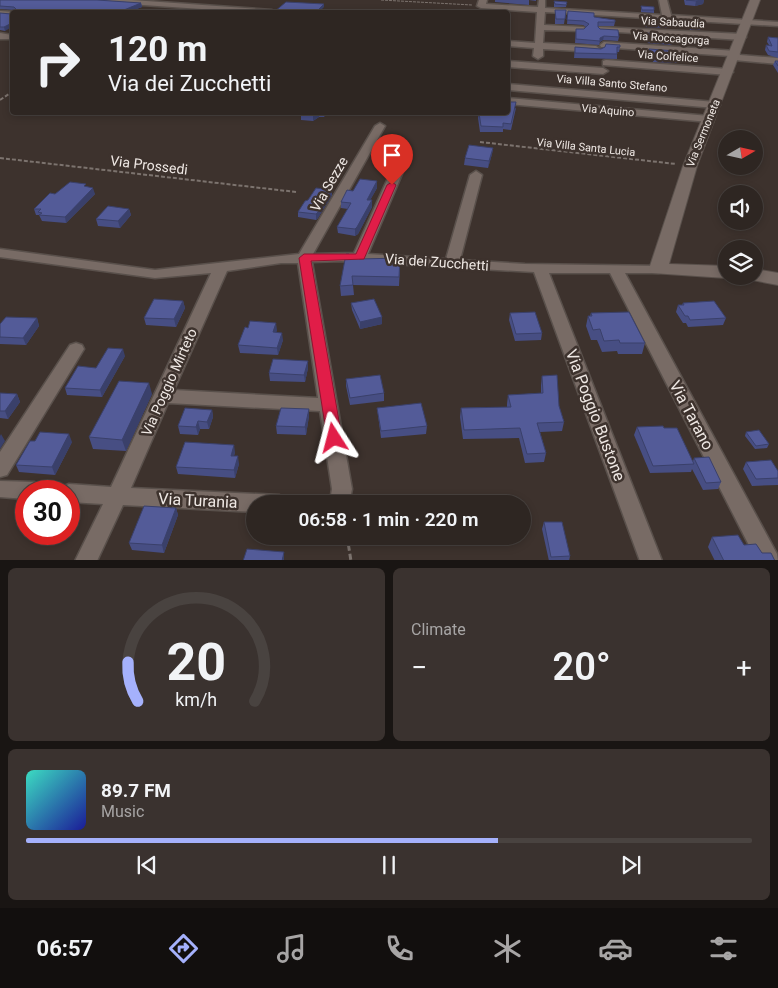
<!DOCTYPE html>
<meta charset="utf-8">
<style>
:root{--surface:#2e2622;--page:#3a322f;--text:#f1f3f6;--muted:#a7a5a5;--line:#494340;--accent:#a5b1fc}
body{margin:0;font-family:Roboto,sans-serif;background:var(--page);color:var(--text);height:100vh;display:flex;flex-direction:column;font-size:19px;white-space:nowrap}
*{box-sizing:border-box;margin:0}
p{font-size:16px;color:var(--muted)}
.icon{flex:none;width:28px;height:28px;fill:none;stroke:currentColor;stroke-width:2;stroke-linecap:round;stroke-linejoin:round}
.map{position:relative;height:560px;overflow:hidden}
.side{display:flex;flex-direction:column;gap:8px;padding:8px;background:#191513;flex:1}
.side>*{flex:none}
.banner{position:absolute;left:10px;top:10px;width:500px;height:105px;border-radius:5px;box-shadow:0 2px 8px #0003,0 0 0 1px var(--line);background:#2e2622;color:var(--text);overflow:hidden}
.needle{width:32px;rotate:81deg}
.buttons{position:absolute;left:718px;top:130px;display:grid;gap:10px}
.buttons a{display:grid;place-items:center;width:45px;height:45px;border-radius:50%;background:var(--surface);box-shadow:0 2px 8px #0003,0 0 0 1px var(--line);font-size:25px}
.speed{position:absolute;left:15px;top:480px;display:flex;gap:10px;font-size:25px;font-weight:700;text-align:center}
.speed>*{display:grid;place-content:center;width:65px;height:65px;border-radius:50%;background:var(--surface);box-shadow:0 2px 8px #0003,0 0 0 1px var(--line);line-height:1}
.speed .limit{border:8px solid #d22;background:#fff;color:#111}
.pin{position:absolute;display:grid;place-items:center;width:42px;height:42px;color:#fff;margin:-51px -21px;border-radius:50% 50% 50% 0;rotate:-45deg;box-shadow:0 0 5px #0007}
.pin .icon{rotate:45deg}
.me{position:absolute;width:55px;margin:-28px;rotate:351deg;stroke-linejoin:round;filter:drop-shadow(0 0 4px #0008)}
.turn{display:flex;align-items:center;gap:18px;height:105px;padding:0 15px;font-size:22px}
.turn .icon{width:65px;height:65px;stroke-width:2.5}
.turn b{display:block;font-size:35px;line-height:42px}
.big{font-size:38px;font-weight:600;line-height:1.1}
.side .card{flex:1;display:flex;flex-direction:column;justify-content:center;gap:8px;min-width:0;padding:0 18px;border-radius:8px;background:var(--page)}
.side .dial{align-items:center;gap:0}
.dial svg{height:130px;overflow:visible;fill:none;stroke:var(--line);stroke-width:7;stroke-linecap:round;text-anchor:middle}
.dial text{fill:var(--text);stroke:none}
.song{display:flex;align-items:center;gap:15px}
.cover{width:60px;height:60px;border-radius:8px;background:linear-gradient(135deg,hsl(170 70% 55%),hsl(240 70% 35%))}
.played{height:5px;border-radius:2px;background:linear-gradient(90deg,var(--accent) 65%,var(--line) 65%)}
.keys{display:flex;justify-content:space-around;direction:ltr}
.heat{display:flex;justify-content:space-between;align-items:center;font-size:28px;direction:ltr}
.side .tiles{flex:1;display:grid;gap:8px;grid-template-columns:1fr 1fr}
.card:last-child{grid-column:span 2}
.trip{position:absolute;left:246px;top:495px;width:285px;height:50px;border-radius:25px;background:var(--surface);box-shadow:0 2px 8px #0003,0 0 0 1px var(--line);font-weight:600;line-height:50px;text-align:center}
.dock{display:flex;height:80px;justify-content:space-around;align-items:center;background:#120f0e;color:var(--muted)}
.dock .icon{width:35px;height:35px}
.dock .on{color:var(--accent)}
.dock b{font-size:22px;color:var(--text)}
.map>svg:first-child{display:block}
</style>
<div class="map">
<svg width="778" height="561" viewBox="0 0 778 561">
<rect width="100%" height="100%" fill="#3d322d"/>
<g fill="none" stroke-linecap="round" stroke-linejoin="round">
<g stroke="#59504b" stroke-width="3">
<path id="minor" d="M95 0H132L272 10 276 12H245L99 2Z
M479 0H487L486 4 538 7 539 0H545V8L662 15 659 0H667L671 15 778 22V26L545 12 544 25 583 27 587 29 583 31 544 30 543 43 596 46 600 49 596 52 543 49V56L538 59 533 56 534 48 508 46V41L535 43 537 12 481 8 477 6Z
M0 11 15 12H12V16L0 15Z
M599 27 742 34 746 37 742 40 602 31H599Z
M0 33 12 35V39H0Z
M604 42 736 51 739 52 740 55 778 58V64L734 60 730 56 601 47 600 45Z
M606 60 728 69 733 72 728 75 603 65V61Z
M508 61 603 68 608 71 603 74 508 67Z
M508 84 715 102 720 105 715 108 508 90Z
M508 98 709 116 714 119 709 122 508 104Z
M380 123 385 126 313 254 354 253 393 167 399 163 405 167 368 254 446 259 470 175 476 171 482 175 460 260 525 264 663 266 665 269 663 272 658 273H625L777 554 778 561H757L610 273H549L662 561H640L534 272 341 261 312 262 352 489 349 504H326L331 495 332 489 320 411 168 403 131 488 279 495 286 498 289 504H255V512L123 505 97 561H75L103 504 69 502V491H60L62 487 69 484 111 487 211 273 155 278 0 257V249L155 270 299 254 375 126ZM281 263H298L318 398 174 390 227 271Z
M76 343 82 345 84 349 7 475 0 477V452L70 345Z
M0 481 34 482 41 485 44 491H26V499L0 497Z"/>
</g>
<g stroke="#59504b" stroke-width="2">
<path id="tertiary" d="M750 0H760L697 166 669 264 726 266V276H731L726 278 652 273 649 269 683 166Z
M754 269 778 273V285L747 279 746 276H754Z"/>
</g>
<path stroke="#7c736e" stroke-width="1" stroke-dasharray="3 1" stroke-linecap="butt" d="M381 0 472 5"/>
<path stroke="#7c736e" stroke-width="2" stroke-dasharray="4 2" stroke-linecap="butt" d="M0 100 12 92
M480 142 676 164
M0 158 296 192"/>
<path stroke="#7c736e" stroke-width="3" stroke-dasharray="6 3" stroke-linecap="butt" d="M347 536 351 561"/>
<use href="#minor" fill="#786b65" fill-rule="evenodd"/>
<use href="#tertiary" fill="#786b65" fill-rule="evenodd"/>
</g>
<path fill="#474e83" d="M0 0H98L141 3 142 7 128 12H12L5 31 0 30V13L11 14 15 10 0 9Z
M495 0H536V1L529 0V5L495 2Z
M684 0H704L703 4 695 6 685 5Z
M554 1 567 2 566 7H554Z
M641 6 654 10V13L641 12Z
M555 10H566L564 24H555Z
M568 11 615 22 614 26H598V27L600 29 619 37 618 41 603 40 600 42 599 45 575 43 576 29H584L586 27 583 25 567 24Z
M643 17 667 26V28L644 27 642 20Z
M690 24 705 28 704 30H690L689 27Z
M647 33 673 42 672 45 647 43Z
M768 37 778 38V58L768 55 765 50 766 45H769L767 42Z
M575 47 601 49 605 47H620L619 52H617V59L574 58Z
M649 49 679 61 678 63 653 62 651 54 648 52Z
M775 61H778V73L773 65Z
M516 108 511 130 503 129V132H480L478 118 479 113 508 112Z
M302 112H327L324 117H319L313 121 301 120V114Z
M493 148 492 154 488 168 464 165 465 158Z
M377 181V188L370 200 372 207 358 234 355 236 338 233 337 227 348 209 341 208V202L353 191Z
M87 187 95 194 66 223 42 221 39 215H36L34 209 55 194Z
M332 195 318 218 316 220 298 217V212L308 200Z
M129 209 131 215 120 228 98 226 96 219Z
M349 257 400 267 399 286 353 285 354 295 341 296 340 286Z
M183 301 185 308 176 327 146 325 144 318Z
M351 303 382 317V324L360 329 352 310Z
M683 303 726 318 723 325 688 327 686 323H683L676 312 678 305H682Z
M510 313 542 333 541 340 515 341 509 320Z
M591 313 645 343 642 354H618L617 351 602 352 597 340H591L586 326 588 316H590Z
M37 318 39 326 26 345 0 344V324Z
M277 330 276 332 283 340 278 355 240 353 238 345Z
M125 356 102 397 67 395 65 388 96 368Z
M308 368 305 382 270 381 269 373Z
M542 376 559 406 564 422 562 431 540 432 546 453 544 462 525 463 519 438 463 439 460 417 461 408 507 407V404L508 395 541 393V385Z
M346 379 384 393V401L350 405 346 386Z
M0 393 17 394 20 402 8 419 0 418Z
M152 394 126 451 93 449 89 437Z
M377 408 427 426 426 434 381 438 378 415Z
M212 410 213 417 209 429H200L198 435 180 434 178 426Z
M309 416 306 435 277 434 276 426Z
M637 427 664 428 693 461 694 458 721 482 718 489 703 490 692 469 691 472 650 473 634 435Z
M746 432 769 444 767 448 755 449 745 436Z
M72 442 55 475 19 472 16 465Z
M235 452 234 456 239 464 235 478 178 474 176 467Z
M746 462 778 471V485L752 486 743 469Z
M176 508 178 515 164 553 132 550 129 543Z
M544 522 570 556 569 561H549L542 529Z
M712 537 744 545 762 553 775 561H715L708 547Z"/>
<path fill="#3a406a" d="M701 0H704L703 4 695 6 696 1Z
M141 3 142 7 128 12H119Z
M324 4V7L319 12H316Z
M12 23V27L5 31 4 27Z
M604 36 603 40 599 42 600 38Z
M317 112H319V117L313 121V115Z
M324 112H327L324 117Z
M493 148 492 154 488 168 489 161Z
M377 181V188L367 206V200Z
M93 188 95 194 66 223 65 217Z
M332 190V195L318 218 316 220V214Z
M372 200V207L358 234 355 236V229Z
M129 209 131 215 120 228 118 221Z
M183 301 185 308 176 327 174 319Z
M382 317V324L360 329V322Z
M37 318 39 326 26 345 23 338Z
M276 323 277 330 274 339 273 332Z
M282 333 283 340 278 355 277 348Z
M123 349 125 356 102 397 100 390Z
M308 361V368L305 382 304 375Z
M149 383 152 394 126 451 122 440Z
M17 394 20 402 8 419 5 411Z
M309 409V416L306 435 305 427Z
M212 410 213 417 209 429 207 422Z
M198 421 200 429 198 435 196 427Z
M1 434 5 441 0 449V436Z
M69 434 72 442 55 475 52 467Z
M234 445 235 452 232 463 231 456Z
M238 456 239 464 235 478 234 470Z
M176 508 178 515 164 553 162 545Z
M284 552V561H282Z"/>
<path fill="#535b98" stroke="#3a406a" d="M0 0H97L141 3 119 12H91L70 10 65 12 36 10 32 12H12V23L4 27H0V13L11 14 16 9 14 7 0 6Z
M686 0H701L696 1Z
M554 1 567 2 566 5 555 4Z
M286 2 324 4 316 12H274Z
M641 6 654 7V10H642Z
M555 10H566L565 19H556Z
M568 11 594 13V17L615 20V22H598V27L600 29 618 30 619 37 604 36 600 38V41L576 39V29H584L589 24 584 21 567 20Z
M643 17 665 20 667 26 644 25Z
M690 24 703 25 705 28 691 27Z
M647 33 670 35 673 42 648 41Z
M768 37 778 38V52L769 51 766 45 772 46Z
M606 44 620 45V47H617V54L575 53V47L601 49 605 47Z
M649 49 676 51 679 61 653 59 651 52Z
M775 61H778V66Z
M508 102H516L511 124 503 123V127L481 126 479 113 508 112Z
M302 112H317L313 115 301 114Z
M469 145 493 148 489 161 465 158Z
M360 179 377 181 367 200H372L357 227 355 229 337 227 351 203 341 202 347 190 353 191Z
M70 182 86 184 84 186 93 188 65 217 39 215 42 213 38 212 41 209H34L50 193 55 194Z
M316 188 332 190 318 212 316 214 298 212 305 201 308 200Z
M108 206 129 209 118 221 96 219Z
M346 254H349V257H359V259L400 258 399 277 352 276 353 285 340 286Z
M154 299 183 301 174 319 144 318Z
M374 299 382 317 360 322 351 303Z
M714 301 726 318 690 320 688 316H685L678 305H684L683 303Z
M535 312 542 333 516 334 510 313Z
M629 312 645 343H620L619 340 604 341 600 329 593 330 588 316H592L591 313Z
M6 317 37 318 23 338 0 337V324Z
M250 321 276 323 273 332 282 333 277 348 238 345 245 327 248 328Z
M108 348 123 349 100 390 65 388 78 366 96 368Z
M273 359 308 361 304 375 269 373Z
M380 375 384 393 350 398 346 379Z
M557 375 559 406 564 422 537 423 546 453 527 454 520 428 464 430 461 408 511 407 508 395 543 393 542 376Z
M119 381 149 383 122 440 89 437Z
M0 393 17 394 5 411H0Z
M421 403 427 426 381 431 377 408Z
M185 408 212 410 207 422 198 421 196 427 178 426Z
M281 408 309 409 305 427 276 426Z
M663 426 664 428H677L694 464 653 466 637 427Z
M759 430 769 444 756 446 746 432Z
M40 432 69 434 52 467 16 465 30 441H35Z
M185 442 234 445 231 456H238L234 470 176 467Z
M709 457 721 482 706 483 694 458Z
M771 460 778 471V478L756 479 746 462Z
M144 506 176 508 162 545 129 543Z
M544 522H562L570 556 551 557Z
M738 535 744 545 756 544 762 553H771L775 561H724L712 537Z
M247 549 284 552 282 561H243Z"/>
<path fill="#e11d48" stroke="#92132f" d="M392 182 396 185 364 259 311 261 342 438 340 442 334 444 329 442 327 438 299 258 304 254H356L387 185Z"/>
<g text-anchor="middle" stroke-width="5" stroke-linejoin="round" paint-order="stroke">
<g font-size="11" fill="#efe8e4" stroke="#3d322d">
<text transform="translate(673 22) rotate(3)" y="4">Via Sabaudia</text>
<text transform="translate(671 38) rotate(4)" y="4">Via Roccagorga</text>
<text transform="translate(668 56) rotate(4)" y="4">Via Colfelice</text>
<text transform="translate(612 83) rotate(5)" y="4">Via Villa Santo Stefano</text>
<text transform="translate(608 110) rotate(5)" y="4">Via Aquino</text>
<text transform="translate(703 133) rotate(-68)" y="4">Via Sermoneta</text>
<text transform="translate(586 147) rotate(6)" y="4">Via Villa Santa Lucia</text>
</g>
<g font-size="14" fill="#efe8e4" stroke="#3d322d">
<text transform="translate(149 165) rotate(7)" y="5">Via Prossedi</text>
<text transform="translate(329 184) rotate(-60)" y="5">Via Sezze</text>
<text transform="translate(437 262) rotate(4)" y="5">Via dei Zucchetti</text>
<text transform="translate(169 382) rotate(-66)" y="5">Via Poggio Mirteto</text>
</g>
<g font-size="16" fill="#efe8e4" stroke="#3d322d">
<text transform="translate(596 415) rotate(69)" y="6">Via Poggio Bustone</text>
<text transform="translate(692 415) rotate(62)" y="6">Via Tarano</text>
<text transform="translate(198 500) rotate(3)" y="6">Via Turania</text>
</g>
</g>
</svg>
<div class="buttons">
<a><svg class="needle" viewBox="-14 -14 28 28"><path d="M0-13l5 13h-10z" fill="#e53935"/><path d="M0 13l5-13h-10z" fill="#a7a5a5"/></svg></a>
<a><svg class="icon" aria-label="sound" viewBox="0 0 24 24"><path d="M4 9h4l5-4v14l-5-4H4zM17 9q2 3 0 6"/></svg></a>
<a><svg class="icon" aria-label="layers" viewBox="0 0 24 24"><path d="M12 4l9 5-9 5-9-5zM3 14l9 5 9-5"/></svg></a>
</div>
<div class="speed"><div class="limit">30</div></div>
<div class="pin" style="left:392px;top:185px;background:#d93025"><svg class="icon" aria-label="arrive" viewBox="0 0 24 24"><path d="M6 21V4h12l-3 4 3 4H6"/></svg></div>
<svg class="me" style="left:334px;top:438px" viewBox="-20 -20 40 40"><path d="M0-17L14 15 0 8-14 15z" fill="#e11d48" stroke="#fff" stroke-width="4"/></svg>
<div class="trip">06:58 · 1 min · 220 m</div>
<div class="banner">
<div class="turn"><svg class="icon" aria-label="right" viewBox="0 0 24 24"><path d="M7 20v-9h11M14 6l5 5-5 5"/></svg><div><b>120 m</b>Via dei Zucchetti</div></div>
</div>
</div>
<section class="side">
<div class="tiles">
<div class="card dial"><svg viewBox="0 0 100 80">
<path d="M14 69A42 42 0 1 1 86 69"/>
<path d="M14 69A42 42 0 0 1 8 45" stroke="#a5b1fc"/>
<text x="50" y="56" font-size="32" font-weight="700">20</text>
<text x="50" y="72" font-size="11">km/h</text>
</svg></div>
<div class="card"><p>Climate</p>
<div class="heat"><a>−</a><b class="big">20°</b><a>+</a></div>
</div>
<div class="card">
<div class="song"><i class="cover"></i><div><b>89.7 FM</b><p>Music</p></div></div>
<div class="played"></div>
<div class="keys"><svg class="icon" aria-label="previous" viewBox="0 0 24 24"><path d="M18 5L8 12l10 7zM5 5v14"/></svg><svg class="icon" aria-label="pause" viewBox="0 0 24 24"><path d="M8 5v14M16 5v14"/></svg><svg class="icon" aria-label="next" viewBox="0 0 24 24"><path d="M6 5l10 7-10 7zM19 5v14"/></svg></div>
</div>
</div>
</section>
<nav class="dock">
<b>06:57</b>
<svg class="icon on" aria-label="directions" viewBox="0 0 24 24"><path d="M12 3l9 9-9 9-9-9zM9 14v-3h6M13 9l2 2-2 2"/></svg>
<svg class="icon" aria-label="music" viewBox="0 0 24 24"><path d="M9 18V5l10-2v13"/><circle cx="6" cy="18" r="3"/><circle cx="16" cy="16" r="3"/></svg>
<svg class="icon" aria-label="phone" viewBox="0 0 24 24"><path d="M5 4h4l2 5-3 2q2 4 5 5l2-3 5 2v4C11 20 4 13 5 4z"/></svg>
<svg class="icon" aria-label="climate" viewBox="0 0 24 24"><path d="M12 3v18M4 7l16 10M4 17L20 7"/></svg>
<svg class="icon" aria-label="car" viewBox="0 0 24 24"><path d="M5 17H2v-5l4-1 3-4h7l3 4 3 1v5h-3M9 17h6M6 11h13"/><circle cx="7" cy="17" r="2"/><circle cx="17" cy="17" r="2"/></svg>
<svg class="icon" aria-label="filters" viewBox="0 0 24 24"><path d="M4 7h16M4 17h16"/><circle cx="9" cy="7" r="2"/><circle cx="15" cy="17" r="2"/></svg>
</nav>
